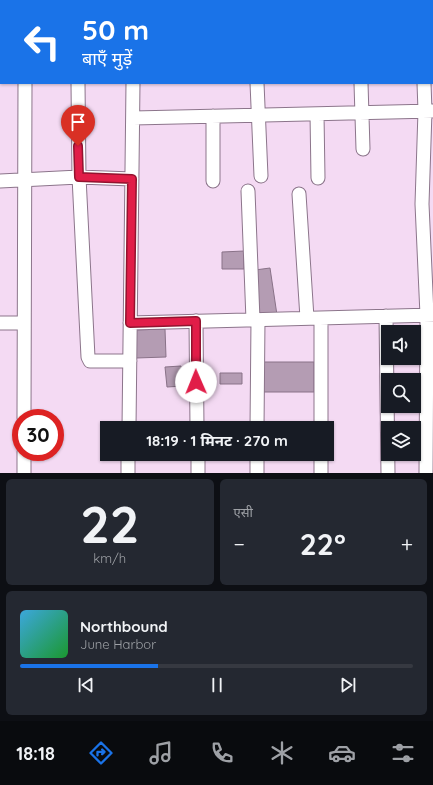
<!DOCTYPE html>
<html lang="hi">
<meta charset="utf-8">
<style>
:root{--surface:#171b24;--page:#242831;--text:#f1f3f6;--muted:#9ea1a6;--line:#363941;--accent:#1a73e8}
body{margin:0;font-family:Quicksand,"Noto Sans Devanagari",sans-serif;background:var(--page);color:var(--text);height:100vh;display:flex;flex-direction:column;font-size:15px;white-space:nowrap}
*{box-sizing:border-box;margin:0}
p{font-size:13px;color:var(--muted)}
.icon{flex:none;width:22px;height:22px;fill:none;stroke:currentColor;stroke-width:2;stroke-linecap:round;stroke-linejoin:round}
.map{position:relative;height:473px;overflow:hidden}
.drawer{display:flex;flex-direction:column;gap:6px;padding:6px;background:#0d0f14;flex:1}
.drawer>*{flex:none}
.guide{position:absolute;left:0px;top:0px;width:433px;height:84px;box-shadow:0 1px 3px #0004;background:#1a73e8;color:#fff;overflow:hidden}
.buttons{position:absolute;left:381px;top:325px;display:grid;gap:8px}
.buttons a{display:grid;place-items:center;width:40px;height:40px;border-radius:0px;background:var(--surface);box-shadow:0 1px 3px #0004;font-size:20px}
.speed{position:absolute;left:12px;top:409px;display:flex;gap:8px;font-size:20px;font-weight:700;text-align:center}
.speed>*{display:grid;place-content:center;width:52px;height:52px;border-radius:50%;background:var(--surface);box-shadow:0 1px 3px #0004;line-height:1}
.speed .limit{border:6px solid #d22;background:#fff;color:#111}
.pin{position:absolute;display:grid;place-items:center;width:34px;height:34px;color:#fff;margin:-41px -17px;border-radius:50% 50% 50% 0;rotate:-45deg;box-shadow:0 0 4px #0007}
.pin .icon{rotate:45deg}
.me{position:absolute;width:44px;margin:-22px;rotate:359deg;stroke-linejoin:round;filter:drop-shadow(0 0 3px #0008)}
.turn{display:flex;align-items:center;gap:14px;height:84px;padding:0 16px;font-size:18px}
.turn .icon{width:52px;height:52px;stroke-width:2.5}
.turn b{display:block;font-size:28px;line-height:34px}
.big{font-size:30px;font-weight:700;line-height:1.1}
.drawer .widget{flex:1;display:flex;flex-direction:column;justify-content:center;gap:6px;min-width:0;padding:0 14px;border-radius:6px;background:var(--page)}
.drawer .dial{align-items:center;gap:0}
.dial b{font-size:52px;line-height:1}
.song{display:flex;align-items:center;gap:12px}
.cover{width:48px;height:48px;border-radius:6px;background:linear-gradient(135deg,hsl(200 70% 55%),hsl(130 70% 35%))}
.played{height:4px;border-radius:2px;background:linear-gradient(90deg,var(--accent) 35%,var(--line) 35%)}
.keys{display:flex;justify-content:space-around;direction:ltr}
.heat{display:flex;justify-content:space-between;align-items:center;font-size:22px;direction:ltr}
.drawer .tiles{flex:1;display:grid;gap:6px;grid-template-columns:1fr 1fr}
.widget:last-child{grid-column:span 2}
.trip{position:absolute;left:100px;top:421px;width:234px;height:40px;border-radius:0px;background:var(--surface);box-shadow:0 1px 3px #0004;font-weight:700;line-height:40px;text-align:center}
.tabs{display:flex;height:64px;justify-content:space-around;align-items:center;background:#090b0e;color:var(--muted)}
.tabs .icon{width:28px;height:28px}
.tabs .active{color:var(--accent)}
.tabs b{font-size:18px;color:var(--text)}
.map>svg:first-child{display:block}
</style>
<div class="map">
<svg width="433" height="473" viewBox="0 0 433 473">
<rect width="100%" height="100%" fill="#f4daf3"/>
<path fill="#b49cb3" stroke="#897288" d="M244 251V269H222V252Z
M270 268 277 315H257L255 270Z
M165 329 166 357 136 358 135 330Z
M262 362H314V392H262Z
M181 366 183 386 167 387 165 367Z
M220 373H242V384H220Z"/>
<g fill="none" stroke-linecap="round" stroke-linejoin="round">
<g stroke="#8c758b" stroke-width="15">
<path id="minor" d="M77 0V1
M347 0H349
M401 0 402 1
M25 1V0
M134 1V0
M0 50H1
M78 83 79 177 88 357 90 361H130
M257 83 261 176
M361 83 363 149
M424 83 425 111 422 204 427 315 426 473
M317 114 318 178
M213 116V181
M133 118 433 111
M0 181 79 177 132 179
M248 191 253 320
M299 194 307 318
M386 316 388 473
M196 321 197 428
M0 323H24
M130 323 433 315
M24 418 25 83
M129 428 133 83
M257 428 258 320
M321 428V318
M24 452V473
M198 454V473
M128 473V454
M257 473V454
M321 473V454"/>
</g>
<use href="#minor" stroke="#fff" stroke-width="13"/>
</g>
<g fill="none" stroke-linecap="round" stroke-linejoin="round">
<g stroke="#92132f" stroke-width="10">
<path id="route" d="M78 146 79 177 132 179 130 323 196 321V382"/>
</g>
<use href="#route" stroke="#e11d48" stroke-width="7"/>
</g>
</svg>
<div class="buttons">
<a><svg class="icon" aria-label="sound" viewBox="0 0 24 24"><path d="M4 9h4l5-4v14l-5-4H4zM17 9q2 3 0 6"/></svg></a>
<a><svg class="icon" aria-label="search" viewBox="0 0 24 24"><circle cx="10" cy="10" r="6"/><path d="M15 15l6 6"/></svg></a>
<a><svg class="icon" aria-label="layers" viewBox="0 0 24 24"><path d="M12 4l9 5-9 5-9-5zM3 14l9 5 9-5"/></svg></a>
</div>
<div class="speed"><div class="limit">30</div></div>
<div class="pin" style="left:78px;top:146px;background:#d93025"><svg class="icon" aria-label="arrive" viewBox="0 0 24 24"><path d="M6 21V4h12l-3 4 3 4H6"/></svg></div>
<svg class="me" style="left:196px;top:382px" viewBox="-20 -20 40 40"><circle r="19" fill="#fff"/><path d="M0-13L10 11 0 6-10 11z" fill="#e11d48"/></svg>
<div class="trip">18:19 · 1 मिनट · 270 m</div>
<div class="guide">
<div class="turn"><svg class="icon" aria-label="left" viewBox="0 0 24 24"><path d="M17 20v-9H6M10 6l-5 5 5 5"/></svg><div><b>50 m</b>बाएँ मुड़ें</div></div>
</div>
</div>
<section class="drawer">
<div class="tiles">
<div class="widget dial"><b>22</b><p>km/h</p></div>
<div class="widget"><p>एसी</p>
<div class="heat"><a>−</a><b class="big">22°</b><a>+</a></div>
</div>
<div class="widget">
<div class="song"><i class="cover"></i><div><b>Northbound</b><p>June Harbor</p></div></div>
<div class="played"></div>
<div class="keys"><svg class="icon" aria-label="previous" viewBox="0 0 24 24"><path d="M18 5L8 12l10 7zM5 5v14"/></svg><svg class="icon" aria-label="pause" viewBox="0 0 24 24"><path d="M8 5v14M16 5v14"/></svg><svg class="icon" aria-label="next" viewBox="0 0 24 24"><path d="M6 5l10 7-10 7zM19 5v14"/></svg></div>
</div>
</div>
</section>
<nav class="tabs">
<b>18:18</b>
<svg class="icon active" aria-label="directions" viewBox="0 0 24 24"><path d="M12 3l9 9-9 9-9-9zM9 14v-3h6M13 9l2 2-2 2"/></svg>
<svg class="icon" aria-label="music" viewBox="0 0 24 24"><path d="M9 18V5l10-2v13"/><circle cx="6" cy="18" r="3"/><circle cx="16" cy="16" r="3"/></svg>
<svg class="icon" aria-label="phone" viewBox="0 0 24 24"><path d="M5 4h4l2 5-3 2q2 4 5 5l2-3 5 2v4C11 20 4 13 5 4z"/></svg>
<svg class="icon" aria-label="climate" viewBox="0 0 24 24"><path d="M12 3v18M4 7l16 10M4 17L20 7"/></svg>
<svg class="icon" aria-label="car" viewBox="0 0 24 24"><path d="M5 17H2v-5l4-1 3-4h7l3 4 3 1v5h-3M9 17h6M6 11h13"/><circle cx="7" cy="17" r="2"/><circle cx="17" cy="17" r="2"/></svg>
<svg class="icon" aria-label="filters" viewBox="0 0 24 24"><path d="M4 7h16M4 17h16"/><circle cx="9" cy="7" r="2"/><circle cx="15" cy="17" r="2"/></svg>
</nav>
